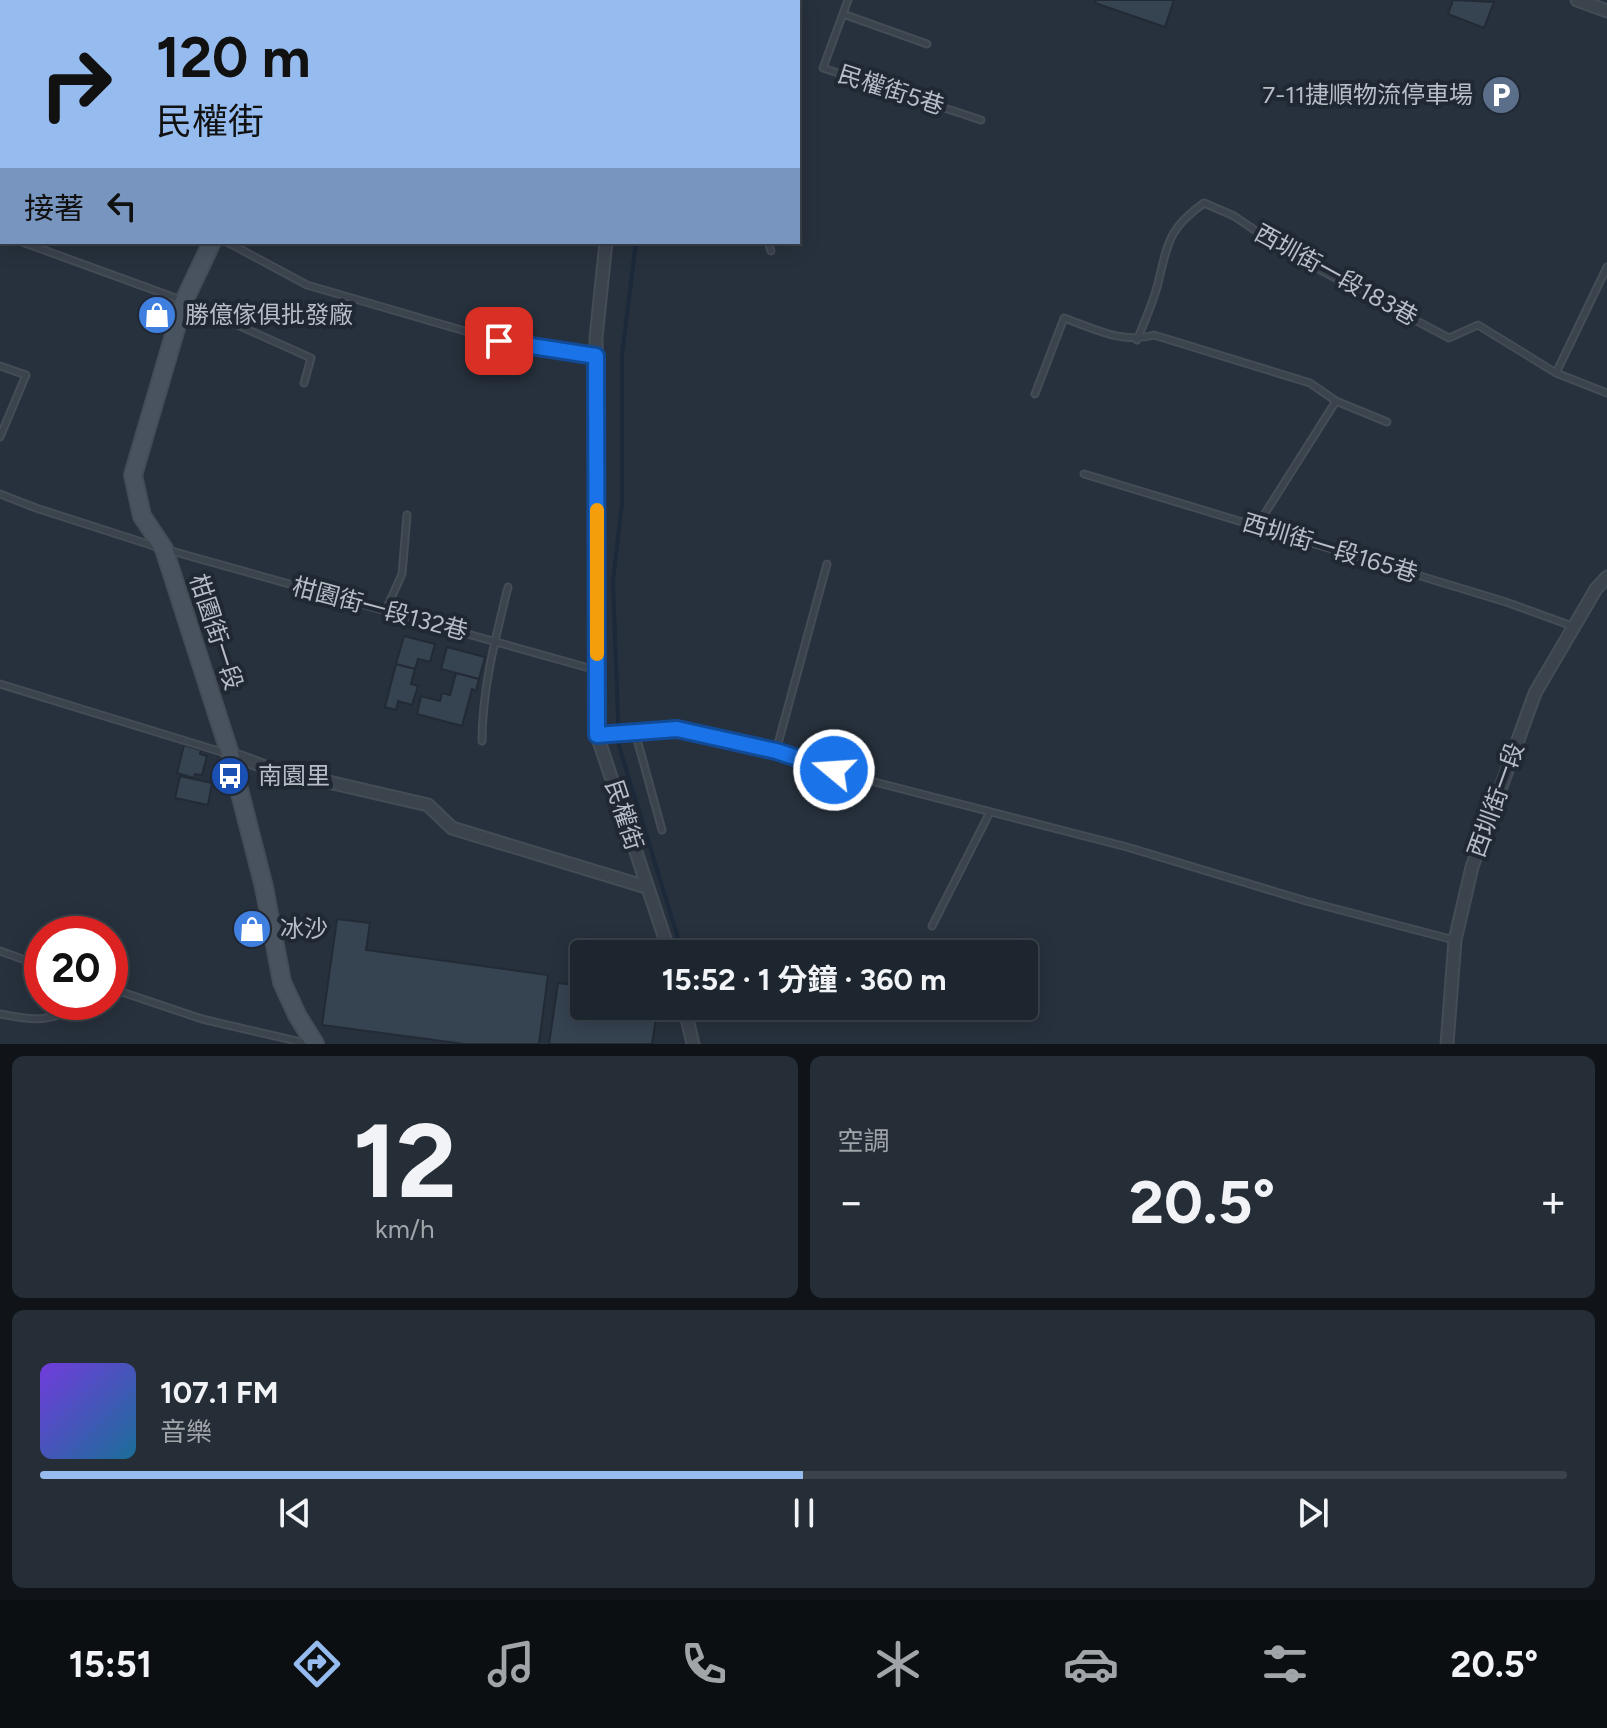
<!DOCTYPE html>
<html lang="zh-TW">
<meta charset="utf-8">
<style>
:root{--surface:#1d252e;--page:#252d36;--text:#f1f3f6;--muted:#a0a5aa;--line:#3b424a;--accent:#95bbef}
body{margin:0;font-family:Figtree,"Noto Sans TC",sans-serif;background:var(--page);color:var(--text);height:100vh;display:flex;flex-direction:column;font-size:30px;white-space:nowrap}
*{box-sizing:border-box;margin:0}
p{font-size:26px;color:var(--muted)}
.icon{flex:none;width:44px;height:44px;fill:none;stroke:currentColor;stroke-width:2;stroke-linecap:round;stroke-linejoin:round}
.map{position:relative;height:1044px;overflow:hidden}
.sheet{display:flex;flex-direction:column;gap:12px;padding:12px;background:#101419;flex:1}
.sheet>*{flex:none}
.banner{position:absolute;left:0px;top:0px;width:800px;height:244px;box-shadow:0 4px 20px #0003,0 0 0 2px var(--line);background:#95bbef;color:#111;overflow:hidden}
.speed{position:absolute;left:24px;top:916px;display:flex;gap:16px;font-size:40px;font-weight:700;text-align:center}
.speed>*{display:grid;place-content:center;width:104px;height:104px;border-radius:50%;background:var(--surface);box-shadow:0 4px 20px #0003,0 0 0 2px var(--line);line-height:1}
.speed .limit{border:12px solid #d22;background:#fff;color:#111}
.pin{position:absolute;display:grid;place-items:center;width:68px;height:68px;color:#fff;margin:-34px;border-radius:16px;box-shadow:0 4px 12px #0006}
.me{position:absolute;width:88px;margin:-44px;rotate:288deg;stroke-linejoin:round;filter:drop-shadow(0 0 6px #0008)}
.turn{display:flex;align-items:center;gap:28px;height:168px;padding:0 24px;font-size:36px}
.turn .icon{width:104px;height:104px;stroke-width:2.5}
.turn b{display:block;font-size:56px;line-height:68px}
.then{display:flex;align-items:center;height:76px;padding:0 24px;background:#0003;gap:16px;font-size:30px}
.big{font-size:60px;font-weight:700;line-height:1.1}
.sheet .tile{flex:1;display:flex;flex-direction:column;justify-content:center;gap:12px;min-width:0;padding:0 28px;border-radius:12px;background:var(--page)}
.sheet .dial{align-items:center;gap:0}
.dial b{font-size:104px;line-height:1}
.song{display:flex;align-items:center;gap:24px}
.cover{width:96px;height:96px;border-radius:12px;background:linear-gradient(135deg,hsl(260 70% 55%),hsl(200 70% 35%))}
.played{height:8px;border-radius:4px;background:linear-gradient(90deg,var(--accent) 50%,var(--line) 50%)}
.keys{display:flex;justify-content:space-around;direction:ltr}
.heat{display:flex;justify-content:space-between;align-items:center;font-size:44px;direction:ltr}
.sheet .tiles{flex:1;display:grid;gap:12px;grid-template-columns:1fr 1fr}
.tile:last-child{grid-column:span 2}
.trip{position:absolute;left:570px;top:940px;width:468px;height:80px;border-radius:8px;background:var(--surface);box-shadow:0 4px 20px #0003,0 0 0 2px var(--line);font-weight:700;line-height:80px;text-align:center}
.tab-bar{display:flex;height:128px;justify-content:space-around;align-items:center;background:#0c0f12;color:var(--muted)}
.tab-bar .icon{width:56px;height:56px}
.tab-bar .selected{color:var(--accent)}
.tab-bar b{font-size:36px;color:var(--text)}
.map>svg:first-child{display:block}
</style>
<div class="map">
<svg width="1607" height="1044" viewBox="0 0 1607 1044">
<rect width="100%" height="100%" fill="#27313d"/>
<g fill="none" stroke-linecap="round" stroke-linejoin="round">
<path stroke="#1b293a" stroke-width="4" d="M701 2 702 0
M636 242 622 355V503L613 581 619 746 683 954"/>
</g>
<path fill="#364351" stroke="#222a35" stroke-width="2" d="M1096 0H1174L1165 27 1095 3Z
M1453 0 1494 2 1484 28 1448 14Z
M404 636 435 644 430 662 418 659 415 669 396 664Z
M447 647 485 657 479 679 441 669Z
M396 664 415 669 411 684 418 686 412 705 398 701 396 710 385 707Z
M456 673 479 679 476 691 472 689 462 726 417 714 421 696 440 701 442 693 450 695Z
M184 745 201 750 200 754 207 756 202 775 195 774 194 778 177 773Z
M180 776 212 783 208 805 175 798Z
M337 919 370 923 366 950 548 975 539 1044H464L322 1025Z
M558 983 584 986V1006H658L652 1044H549Z"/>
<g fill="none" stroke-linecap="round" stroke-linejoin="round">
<g stroke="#444c56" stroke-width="9">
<path id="lane" d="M132 0 137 2
M848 0 823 68 981 120
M843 14 927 44
M0 234 2 235
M22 242 184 301 311 358 304 383
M227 242 307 285 499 341 595 356
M768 242 771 251
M1137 340C1144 323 1152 305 1157 287 1168 245 1166 230 1204 203L1234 216 1290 254 1449 338 1478 325 1556 373 1607 393
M0 366 26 375 0 437
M1556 373 1607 267
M1035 394 1064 318C1095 329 1122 344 1154 335L1310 383 1336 401 1387 422
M1084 474 1506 602 1572 626
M0 494 36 508 154 546
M1257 526 1336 401
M168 550 596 670
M385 612 402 574 407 515
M0 684 225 753
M635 732 662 830
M597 735 677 729 776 751 863 779 1127 847 1306 901 1454 940
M482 741C482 689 496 636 508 587
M776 751 827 564
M932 926 990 812
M0 951 42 966
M110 988 202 1019 309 1044
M0 1014C34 1021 53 1023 82 1002"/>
</g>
<g stroke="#444c56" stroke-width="15">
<path id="street" d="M1577 0 1607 11
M644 2V0
M606 242 596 338 597 735 670 954
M230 754 268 768 428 805 452 828 646 887
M684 1006 693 1044
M1447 1044 1455 940 1472 867 1535 693 1596 589 1607 577"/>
</g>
<g stroke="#444c56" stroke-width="20">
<path id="secondary" d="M444 2 446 0
M212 242 184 301 133 475 142 516 164 549 230 754 264 887 282 982 297 1015 315 1044"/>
</g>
<use href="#lane" stroke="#3b434d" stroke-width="5"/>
<use href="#street" stroke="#3b434d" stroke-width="11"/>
<use href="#secondary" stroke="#495360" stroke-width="16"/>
</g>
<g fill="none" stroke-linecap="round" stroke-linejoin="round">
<g stroke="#114b97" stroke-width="20">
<path id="route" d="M499 341 596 356 597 735 677 729 776 751 834 770"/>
</g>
<use href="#route" stroke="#1a73e8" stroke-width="14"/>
<path stroke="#f59e0b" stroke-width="14" d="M597 654V510"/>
</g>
<defs>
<g id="parking-disc" transform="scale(2)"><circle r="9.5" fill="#5c6f8a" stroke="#202833"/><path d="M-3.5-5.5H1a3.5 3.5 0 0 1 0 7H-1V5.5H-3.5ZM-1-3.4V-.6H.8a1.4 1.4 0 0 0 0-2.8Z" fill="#fff"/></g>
<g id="shop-disc" transform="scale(2)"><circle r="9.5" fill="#3f7fe0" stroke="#202833"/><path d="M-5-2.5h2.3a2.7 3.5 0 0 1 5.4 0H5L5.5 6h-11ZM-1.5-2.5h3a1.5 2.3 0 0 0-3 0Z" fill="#fff"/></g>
<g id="bus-disc" transform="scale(2)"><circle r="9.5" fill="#1a4fb4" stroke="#202833"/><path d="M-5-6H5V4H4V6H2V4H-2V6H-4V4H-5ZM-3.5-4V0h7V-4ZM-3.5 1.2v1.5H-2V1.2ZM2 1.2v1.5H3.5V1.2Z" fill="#fff"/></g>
</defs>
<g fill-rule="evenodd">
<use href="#parking-disc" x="1501" y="95"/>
<use href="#shop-disc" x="157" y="315"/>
<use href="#bus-disc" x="230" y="776"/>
<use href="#shop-disc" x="252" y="929"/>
</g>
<g text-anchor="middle" stroke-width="8" stroke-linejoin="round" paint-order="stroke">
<g font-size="24" fill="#b7bec8" stroke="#202833">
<text transform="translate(891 90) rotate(18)" y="8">民權街5巷</text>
<text transform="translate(1336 275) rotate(29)" y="8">西圳街一段183巷</text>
<text transform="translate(1330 548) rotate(17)" y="8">西圳街一段165巷</text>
<text transform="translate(380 609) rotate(15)" y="8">柑園街一段132巷</text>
<text transform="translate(216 632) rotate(72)" y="8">柑園街一段</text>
<text transform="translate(1496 800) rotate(-70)" y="8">西圳街一段</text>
<text transform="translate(624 815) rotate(72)" y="8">民權街</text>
</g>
<g font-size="24" fill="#b7bec8" stroke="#202833" text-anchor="start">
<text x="1473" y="103" text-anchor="end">7-11捷順物流停車場</text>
<text x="185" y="323">勝億傢俱批發廠</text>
<text x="258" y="784">南園里</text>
<text x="280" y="937">冰沙</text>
</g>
</g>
</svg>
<div class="speed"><div class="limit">20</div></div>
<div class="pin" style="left:499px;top:341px;background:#d93025"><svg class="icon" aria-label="arrive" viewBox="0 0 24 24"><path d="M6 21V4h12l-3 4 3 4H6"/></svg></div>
<svg class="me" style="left:834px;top:770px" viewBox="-20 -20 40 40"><circle r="17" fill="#1a73e8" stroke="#fff" stroke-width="3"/><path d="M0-11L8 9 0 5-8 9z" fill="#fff"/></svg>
<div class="trip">15:52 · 1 分鐘 · 360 m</div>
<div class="banner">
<div class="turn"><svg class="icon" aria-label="right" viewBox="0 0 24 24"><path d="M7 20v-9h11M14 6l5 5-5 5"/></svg><div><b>120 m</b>民權街</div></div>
<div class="then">接著<svg class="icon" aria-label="left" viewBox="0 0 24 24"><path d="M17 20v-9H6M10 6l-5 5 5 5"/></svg></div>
</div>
</div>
<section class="sheet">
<div class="tiles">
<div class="tile dial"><b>12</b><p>km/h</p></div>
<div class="tile"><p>空調</p>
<div class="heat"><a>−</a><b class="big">20.5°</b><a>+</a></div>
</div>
<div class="tile">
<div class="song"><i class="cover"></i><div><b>107.1 FM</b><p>音樂</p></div></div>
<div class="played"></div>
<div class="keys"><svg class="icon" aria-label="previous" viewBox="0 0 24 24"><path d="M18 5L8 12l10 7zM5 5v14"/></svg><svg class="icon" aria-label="pause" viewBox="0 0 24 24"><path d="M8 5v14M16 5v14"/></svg><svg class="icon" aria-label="next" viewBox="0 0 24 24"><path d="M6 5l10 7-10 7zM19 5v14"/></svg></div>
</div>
</div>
</section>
<nav class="tab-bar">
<b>15:51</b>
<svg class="icon selected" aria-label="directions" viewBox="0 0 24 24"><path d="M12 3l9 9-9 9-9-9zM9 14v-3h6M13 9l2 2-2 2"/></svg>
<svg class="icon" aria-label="music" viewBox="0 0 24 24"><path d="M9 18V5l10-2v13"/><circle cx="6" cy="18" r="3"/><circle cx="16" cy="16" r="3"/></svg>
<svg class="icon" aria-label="phone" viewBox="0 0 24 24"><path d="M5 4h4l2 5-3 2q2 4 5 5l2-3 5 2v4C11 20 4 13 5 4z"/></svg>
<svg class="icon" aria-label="climate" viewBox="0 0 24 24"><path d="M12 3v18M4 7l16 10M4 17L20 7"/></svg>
<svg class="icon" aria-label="car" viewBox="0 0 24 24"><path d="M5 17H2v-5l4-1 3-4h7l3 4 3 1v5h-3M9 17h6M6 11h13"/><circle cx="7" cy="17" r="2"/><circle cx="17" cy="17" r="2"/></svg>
<svg class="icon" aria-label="filters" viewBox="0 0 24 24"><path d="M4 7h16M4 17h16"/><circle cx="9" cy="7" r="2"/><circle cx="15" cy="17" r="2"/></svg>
<b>20.5°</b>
</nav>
